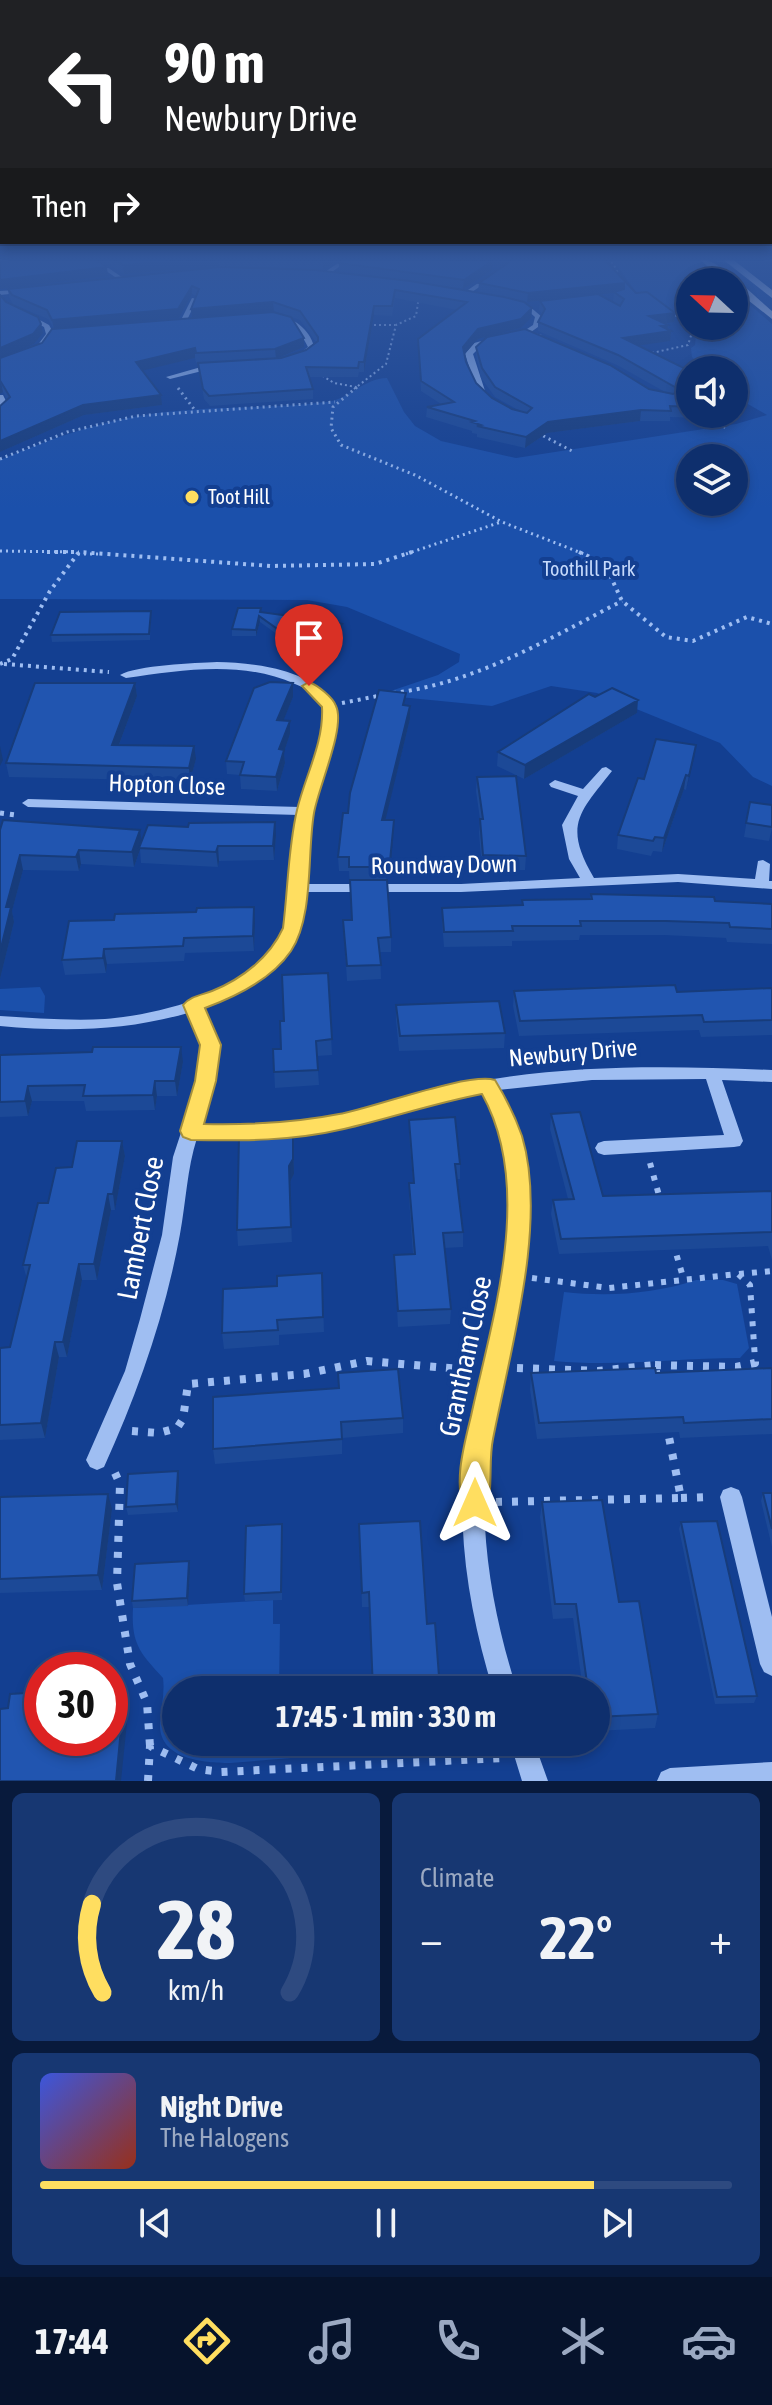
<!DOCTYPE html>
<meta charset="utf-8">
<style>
:root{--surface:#0e2f6d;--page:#173772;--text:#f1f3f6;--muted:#9ba9c2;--line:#2e4a80;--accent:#ffde60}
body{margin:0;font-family:"Asap Condensed",sans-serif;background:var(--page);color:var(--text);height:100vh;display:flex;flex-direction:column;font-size:30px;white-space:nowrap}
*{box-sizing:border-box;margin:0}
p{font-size:26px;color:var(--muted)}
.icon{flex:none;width:44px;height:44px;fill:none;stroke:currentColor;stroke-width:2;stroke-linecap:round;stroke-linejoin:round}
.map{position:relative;height:1781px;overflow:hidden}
.sheet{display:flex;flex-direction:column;gap:12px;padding:12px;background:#081a3c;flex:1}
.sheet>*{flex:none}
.hud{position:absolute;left:0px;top:0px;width:772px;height:244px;box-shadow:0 4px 12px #0003,0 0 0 2px var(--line);background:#202124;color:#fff;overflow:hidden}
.needle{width:52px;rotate:292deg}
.buttons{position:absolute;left:676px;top:268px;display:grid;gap:16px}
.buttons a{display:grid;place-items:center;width:72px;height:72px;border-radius:50%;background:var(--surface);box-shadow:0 4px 12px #0003,0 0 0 2px var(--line);font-size:40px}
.speed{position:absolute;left:24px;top:1652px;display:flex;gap:16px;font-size:40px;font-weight:700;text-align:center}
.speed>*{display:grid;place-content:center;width:104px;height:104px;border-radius:50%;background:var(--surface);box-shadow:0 4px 12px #0003,0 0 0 2px var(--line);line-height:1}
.speed .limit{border:12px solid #d22;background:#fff;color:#111}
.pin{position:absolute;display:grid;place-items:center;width:68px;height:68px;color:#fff;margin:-82px -34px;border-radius:50% 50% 50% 0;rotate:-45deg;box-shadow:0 0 8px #0007}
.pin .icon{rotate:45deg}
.me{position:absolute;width:88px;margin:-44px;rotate:0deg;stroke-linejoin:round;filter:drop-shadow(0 0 6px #0008)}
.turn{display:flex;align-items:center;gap:28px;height:168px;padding:0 32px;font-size:36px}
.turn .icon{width:104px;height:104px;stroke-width:2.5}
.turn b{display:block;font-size:56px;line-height:68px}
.then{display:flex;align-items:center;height:76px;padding:0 32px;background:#0003;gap:16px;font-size:30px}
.big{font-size:60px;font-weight:700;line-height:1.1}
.sheet .tile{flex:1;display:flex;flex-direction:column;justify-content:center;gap:12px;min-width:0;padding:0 28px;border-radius:12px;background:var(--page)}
.sheet .dial{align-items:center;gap:0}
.dial svg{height:208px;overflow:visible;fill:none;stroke:var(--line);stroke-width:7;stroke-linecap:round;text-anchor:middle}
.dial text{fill:var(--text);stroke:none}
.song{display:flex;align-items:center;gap:24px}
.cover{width:96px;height:96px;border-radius:12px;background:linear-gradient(135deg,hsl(230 70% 55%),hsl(10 70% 35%))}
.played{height:8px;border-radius:4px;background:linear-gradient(90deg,var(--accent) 80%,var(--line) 80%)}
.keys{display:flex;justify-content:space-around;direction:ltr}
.heat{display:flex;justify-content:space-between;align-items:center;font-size:44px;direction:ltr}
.sheet .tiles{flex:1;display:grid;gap:12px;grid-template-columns:1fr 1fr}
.tile:last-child{grid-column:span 2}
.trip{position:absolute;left:162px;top:1676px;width:448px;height:80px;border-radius:40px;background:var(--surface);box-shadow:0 4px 12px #0003,0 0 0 2px var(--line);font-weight:700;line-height:80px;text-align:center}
.menu{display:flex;height:128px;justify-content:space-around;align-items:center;background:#06132c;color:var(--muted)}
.menu .icon{width:56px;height:56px}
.menu .active{color:var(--accent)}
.menu b{font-size:36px;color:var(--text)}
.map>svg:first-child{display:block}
</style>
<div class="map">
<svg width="772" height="1781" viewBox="0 0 772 1781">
<rect width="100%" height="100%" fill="#133f91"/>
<path fill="#1b50ab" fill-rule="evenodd" d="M572 258H693L723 282H690V322L636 292 615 263Z
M734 291 772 324V786L753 777 720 743 597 693 551 686 492 706 379 695 438 675 459 662 460 654 347 607 307 600 0 599V460C54 437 107 419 165 412 218 406 272 409 326 402 349 400 364 378 387 378L404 412 415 426 441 441 516 458 736 424 767 415 734 396V370H704L692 357 691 348 695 345 697 326H734ZM690 458H734V502H690Z
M40 987 45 996 44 1013 0 1010V989Z
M696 1280H723L737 1284 749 1348 740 1358C678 1358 616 1367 554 1361L564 1292C608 1297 654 1294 696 1280Z
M273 1600V1624H280L279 1690H176V1742H490L230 1763C203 1763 158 1759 160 1723 161 1708 165 1693 163 1678 140 1653 131 1644 133 1608Z"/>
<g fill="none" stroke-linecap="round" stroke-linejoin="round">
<path stroke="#9fbef2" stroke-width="2" stroke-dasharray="2 3" stroke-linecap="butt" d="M601 262 613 263 621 279
M671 313 690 323
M369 325H395
M647 354 688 345 694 326
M318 373 334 383 356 387
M354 389 386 364 396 325 416 316 419 296"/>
<path stroke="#9fbef2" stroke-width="3" stroke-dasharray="2 4" stroke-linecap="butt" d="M357 387 333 407 331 428 341 445 415 475 502 522 584 554
M178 388 194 409
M703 414 728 429
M538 433 572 451
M0 459 67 432 136 416 335 402
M0 551 79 552
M78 554H101
M406 554 501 522"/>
<path stroke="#9fbef2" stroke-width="4" stroke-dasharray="3 5" stroke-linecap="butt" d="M47 552H79
M579 552 597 560 609 573 622 601 666 637 693 641 747 617 772 624
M0 664 12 659 50 591 79 552 271 566 375 564 412 552
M4 664 109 672
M393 693C476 683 548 639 622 601
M342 703 383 695"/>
<path stroke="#9fbef2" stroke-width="5" stroke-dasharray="4 6" stroke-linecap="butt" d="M0 813 15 815"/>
<path stroke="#9fbef2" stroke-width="6" stroke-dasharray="5 8" stroke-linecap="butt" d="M650 1163 660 1199
M673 1243 683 1277
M739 1274 772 1271
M532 1278 609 1288 738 1274 750 1285 755 1359"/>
<path stroke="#9fbef2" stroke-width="8" stroke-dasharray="6 10" stroke-linecap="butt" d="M655 1365 736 1367 755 1363V1357
M517 1368 598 1371 655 1365 657 1378
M132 1431 159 1433 177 1428 183 1419 188 1384 304 1374 367 1361 472 1370
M115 1473 120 1484 117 1583 130 1664 147 1703 150 1746
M681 1498 708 1497
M496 1502 681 1498 667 1427
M148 1781 150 1746 198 1769 221 1772 504 1758"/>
<path fill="#9fbef2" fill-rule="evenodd" d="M87 258H94L126 280 121 281Z
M515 258H522L466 296H462V294Z
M344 259 349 260 326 276H322V274Z
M30 289 28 292 0 295V291Z
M192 298 197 299 188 318 191 324 188 326 182 318Z
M517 302 529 306 542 317 538 327 531 332 542 335V339L521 333 533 325 535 317 525 308 515 305Z
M21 312H25L49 325 54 334 44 348 37 346 46 334 44 327 21 314Z
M277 315C297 319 311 331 315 350L302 360H296V356L308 347C300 331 293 322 275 318Z
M497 337 500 341 480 347 473 354 487 397 483 399 479 397 465 354 474 343Z
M215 363 219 365 218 367 170 379 166 377Z
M0 395H3L9 407 0 415Z
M217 662C262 663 344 672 335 734 332 761 318 785 312 811 307 834 308 859 307 884H461L580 878 569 859 562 825 578 796 551 787 549 784 555 780 583 789 602 768 606 767 612 771C579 813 563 825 594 878L678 874 755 879 758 861 763 860 770 864 769 881H772V889L678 882 461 892H306C300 958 260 986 202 1008L218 1045 214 1081 200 1125C243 1128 286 1126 328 1118 381 1107 433 1089 487 1080 582 1064 677 1066 772 1070V1082L722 1080 743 1141 740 1146 734 1147 604 1155 598 1153 595 1148 598 1143 604 1141 724 1135 706 1079 592 1080 498 1090C509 1114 519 1138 524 1164 536 1240 513 1318 498 1392 494 1413 488 1435 486 1457 479 1536 493 1615 517 1690H493C470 1615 456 1534 465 1456 467 1436 473 1416 477 1396 495 1308 525 1215 497 1126 494 1115 487 1103 483 1092 428 1104 375 1122 320 1132 279 1139 238 1140 197 1138 187 1169 186 1202 180 1234 165 1316 138 1392 104 1467L97 1470 90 1467 86 1460 125 1371 140 1319 162 1235 173 1157 198 1081 202 1045 188 1013C124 1031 67 1032 0 1026V1016C35 1018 70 1021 105 1019 163 1014 260 990 284 930 297 896 292 852 299 815L28 807 22 803 28 799 300 807C309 777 328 745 323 713 321 698 308 689 295 684 241 660 182 670 126 678L120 675C137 665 195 663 217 662Z
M731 1487 739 1490 742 1497 772 1617V1676L764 1672 760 1664 720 1497 723 1490Z
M510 1742H534L548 1781H522Z
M772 1762V1781H657L661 1772 670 1768Z"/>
<path fill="#eaf0ff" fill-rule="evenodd" d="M698 258C718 258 755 297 772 311V319L734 289V282H726Z
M721 258H731L772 290V298Z"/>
</g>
<path fill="#1c4997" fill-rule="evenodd" d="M100 258H341L323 269 219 266 124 274Z
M344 258H509L505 261 467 260 492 270 463 289 339 271V263Z
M603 258 636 293 674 322 664 323 667 329 670 341 638 345 690 371V414H734L733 419 670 417V421H640L547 433 525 448 477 437V434L472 433V431L426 417 427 407 441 404 421 391 418 339 457 310 395 298 392 316 374 315 364 372H359L358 377H309L313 389V399L210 406 204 399 198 363 249 360 196 363 195 358 142 370 162 405 84 415 0 452V406L7 400 3 392 0 394 6 302 41 324 43 333 34 344 3 357 304 347 277 359 281 358 306 350 316 342 300 320 274 311 192 318 191 309 196 296 192 294 179 318 54 329 48 319 13 304 9 297 8 289 220 267 503 297 478 292 479 283ZM614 293 613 301 620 306 599 294ZM506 297 527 302 578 297 540 301 539 310 542 314 538 322V331L617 365 665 392 476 347V356L481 378 495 397 520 411 512 409 492 398 476 383 466 362 464 354 478 339 521 328 531 318 532 308Z
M261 608V612L342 624V630L307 656 260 622 256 636H232V629Z
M151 611 150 640 52 642 51 635Z
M135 683 137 696 119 745 196 759 190 781 9 777 6 763Z
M293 697 283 721 290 734 284 752 285 763 277 791 241 789 240 775 227 774 226 761Z
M595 697 637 713 524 779 497 766 498 752Z
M406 706H410V719L385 820H394L390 875H386L391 937V952H380L381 979 347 981 343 920H352L349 871H339L338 857 348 813Z
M696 745 686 790 684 789 662 852 653 851 651 856 617 849 618 835 644 779Z
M477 777 526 856 525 870H482L479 833 480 819 476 791Z
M750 802 772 805V828L769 841 744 837Z
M0 830H140L141 842 276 836 274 860 219 861 218 867 141 863 140 850 134 867 81 864 79 871 23 870 12 911 14 922 0 979Z
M591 894 772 904V944L727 942 726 938 664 935H580L579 940 512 941V946L444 947 442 923V908L522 905V900L590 899Z
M254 907 255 922 254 951 185 953 184 961 107 964 106 973 65 975 62 960 114 920Z
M328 973 332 1055 317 1056 319 1085 275 1088 273 1049H281L284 1021Z
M772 988V1035L701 1037 699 1030 519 1036 513 1006 514 991 677 992Z
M396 1005 505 1033 504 1048 399 1051 396 1020Z
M0 1055 183 1062 177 1096H157L155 1110 86 1111 84 1101H32L28 1116 0 1117Z
M551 1114 603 1196 772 1191V1260L768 1246 559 1254 551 1214 553 1200 568 1199 550 1129Z
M409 1120 460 1164V1179H457L463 1232V1247L444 1248 451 1309 450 1324 398 1327 394 1255 413 1254 409 1199V1183H413L409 1135Z
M122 1141 125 1156 115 1210H111L97 1280H82L67 1357H59L45 1438 0 1440V1348L10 1347 27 1279 23 1265 48 1203Z
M294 1149V1174L290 1182 292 1242 238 1246 237 1230Z
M322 1273 324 1332 279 1335V1345L224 1349 222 1333 277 1286Z
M772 1368V1434L680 1438 679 1432 537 1439 530 1389 531 1373H656Z
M338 1388 403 1418V1433L342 1438V1454L215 1464 213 1449Z
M179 1479 178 1512 128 1515 126 1507Z
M763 1493H772V1547L761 1501Z
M0 1497 112 1509 102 1590 0 1593Z
M542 1502 619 1602 658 1714 655 1728 596 1731V1690H583L573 1618 553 1619 540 1517Z
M681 1522 757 1696 754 1703 715 1704 679 1529Z
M282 1524V1600L245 1601 244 1594Z
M359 1524 427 1624 369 1607H362Z
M189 1561 190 1569 188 1606 133 1608 132 1601Z"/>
<path fill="#173c7b" d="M210 258H218L219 266 124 274 123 265Z
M327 258H341L323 269V260Z
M492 261V270L463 289 464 280Z
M107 267 108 276 0 289V280Z
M624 283 623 292 527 302 528 293Z
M192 286V294L179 318 54 329 52 320Z
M273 302 274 311 192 318 191 309Z
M374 306V315L364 372V362Z
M532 308 531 318 521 328 478 339 462 357 463 347 478 329Z
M675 313 674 322 648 326 649 316Z
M41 324 43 333 34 344 0 359V348Z
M668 325 667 332 671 331 670 341 622 348 623 338Z
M304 338V347L276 359 275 349Z
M195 348V358L137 372 136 362Z
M1 382 3 392 0 394V383Z
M161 395 162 405 84 415 0 452V441L83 405Z
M641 410 640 421 547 433 525 448 526 437 548 422Z
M259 616 260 622 256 636V630Z
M342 624V630L307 656V650Z
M135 683 137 696 114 758 112 745Z
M293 683V697L278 734 277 720Z
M638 700 637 713 524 779 525 765Z
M410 706V719L382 834V820Z
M290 721V734L284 752 285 763 277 791 276 777 279 749Z
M696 745 694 758 686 790 689 776Z
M0 746 3 760 0 766Z
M194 746 196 759 190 781 189 768Z
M686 775 684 789 662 852 664 838Z
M394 820 393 834 390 875V861Z
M275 822 276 836 274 860 273 846Z
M140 830 142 844 134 867 132 852Z
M218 846 219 861 218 867 216 852Z
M79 850 81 864 79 871 76 857Z
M20 855 23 870 12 911 14 922 0 979V952L6 907Z
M254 907 255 922 254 951 253 936Z
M104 949 107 964 106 973 103 958Z
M181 1047 183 1062 177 1096 175 1081Z
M155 1081 157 1096 155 1110 153 1095Z
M28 1086 32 1101 28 1116 25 1101Z
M293 1133 294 1174 290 1182 292 1242 289 1166Z
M122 1141 125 1156 115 1210 113 1194Z
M108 1194 111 1210 97 1280 94 1264Z
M79 1264 82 1280 67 1357 63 1342Z
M55 1342 59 1357 45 1438 41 1423Z
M178 1471 179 1479 178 1512 176 1504Z
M108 1494 112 1509 102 1590 98 1575Z
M189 1561 190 1569 188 1606 187 1598Z
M124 1698 128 1712 121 1781H116Z"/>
<path fill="#2155b0" stroke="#173c7b" stroke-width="2" d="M0 258H93L107 267 0 280Z
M112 258H210L123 265Z
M245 258H327L323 260Z
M344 258H451V260L492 261 464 280 339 263Z
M515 258H603L636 293 647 292 675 313 649 316 668 325 661 326 671 331 623 338 690 371V407L670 406 671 411 641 410 548 422 526 437 477 426 481 425 472 422 475 421 427 407 454 402 421 381 418 339 467 302 395 290 392 306H374L364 362H359L358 368 306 367 313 389 209 396 203 389 198 363 281 358 306 350 318 341V337L300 311 273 302 191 309 199 289 192 286 178 309 52 320 47 310 12 295 8 289 220 267 315 270 410 281 504 297 524 302 532 308 521 319 478 329 463 347 466 362 476 383 492 398 512 409 527 413 532 408 495 387 482 368 476 347 487 337 525 329 610 365 649 389 673 394 680 390 618 355 538 322 545 309 540 301 598 294 620 306 624 299 614 292 624 289V283L528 293 479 283Z
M0 295 6 302 38 317 41 324 33 334 0 348Z
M273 312 291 317 304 338 275 349 196 353 195 348 136 362 161 395 83 405 0 441V406L10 397 1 382 0 383V358L42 343 52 329Z
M238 608H261L260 612 311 619 315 616 342 624 307 650 259 616 256 630 232 629Z
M151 611 149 634 51 635 60 612Z
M270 682 293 683 277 720 290 721 279 749 284 750 276 777 240 775 244 762 226 761 254 688Z
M35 683H135L112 745 194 746 189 768 6 763Z
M612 688 638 700 525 765 498 752 589 694 595 697Z
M379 690 406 693 403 705 410 706 382 820H394L390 861H385L386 867H349V857H338L343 813H348L350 793Z
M656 739 696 745 689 776 686 775 664 838 655 837 653 841 618 835 638 778 644 779Z
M516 776 526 856 483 855 480 819H483L477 777Z
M750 802 772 805V827L746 823Z
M3 820 140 830 132 852 79 850 76 857 20 855 6 907H11L0 952V830Z
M275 822 273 846H218L216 852 139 848 148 825 188 827 189 823Z
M350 880H387L391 937 378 938 381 965 347 966 343 920H352Z
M591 894 714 897 715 901 772 904V929L730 927 729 923 666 921H580L581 926H512L513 931 444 932 442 908 523 905 522 900 592 899Z
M254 907 253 936 184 938 183 946 104 949 103 958 62 960 69 921 114 920 115 914 196 912 197 908Z
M328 973 332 1039 316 1041 318 1070 274 1072 273 1049H281L280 1021H284L282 975Z
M675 985 677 992 772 988V1020L704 1022 702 1015 520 1021 514 991Z
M499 1001 505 1033 400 1036 396 1005Z
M93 1047H181L175 1081H155L153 1095 83 1096 85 1085 28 1086 25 1101 0 1102V1055L92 1052Z
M580 1112 603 1196 772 1191V1232L561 1239 553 1200 574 1199 551 1114Z
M455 1117 460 1164H455L463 1232 443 1233 451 1309 398 1311 394 1255 415 1254 409 1183H414L409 1120Z
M293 1133V1159L289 1166 291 1227 237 1230 239 1137Z
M77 1141H122L113 1194H108L94 1264H79L63 1342H55L41 1423 0 1425V1348L10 1347 30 1265H23L38 1203H48L56 1168 72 1167Z
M322 1273 323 1317 277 1320 278 1330 222 1333 223 1289 277 1286V1276Z
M655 1368 656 1373 772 1368V1419L684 1423 683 1417 539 1423 531 1373Z
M398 1369 403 1418 341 1422 342 1439 213 1449V1397L339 1388 338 1373Z
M178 1471 176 1504 126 1507 128 1474Z
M763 1493H772V1529Z
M108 1494 98 1575 0 1579V1497Z
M602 1500 619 1602 639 1601 658 1714 596 1717V1690H588L576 1604H555L542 1502Z
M420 1521 427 1624 435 1623 440 1690H373L369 1592 362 1593 359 1524Z
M717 1521 757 1696 717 1697 681 1522Z
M282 1524 281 1592 244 1594 246 1526Z
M189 1561 187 1598 132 1601 135 1564Z
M42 1692V1738H110V1699L124 1698 116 1781H0V1709L8 1708 10 1694Z"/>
<linearGradient id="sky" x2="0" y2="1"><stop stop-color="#0a2350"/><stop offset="0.51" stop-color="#33589d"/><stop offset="1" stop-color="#33589d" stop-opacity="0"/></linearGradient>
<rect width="772" height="508" fill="url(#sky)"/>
<path fill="#ffde60" stroke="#a6903e" stroke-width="2" d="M309 682C317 685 333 697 336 706 346 727 318 788 314 813 307 853 314 917 291 951 272 979 235 997 205 1008L221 1045 216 1081 204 1124C250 1125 294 1123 339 1114 373 1108 468 1072 495 1080 506 1098 515 1116 522 1136 548 1223 510 1351 493 1439 488 1463 494 1491 485 1512L475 1516 465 1512C453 1484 464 1445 471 1416 492 1318 535 1189 482 1094 435 1103 391 1118 344 1129 293 1141 243 1141 191 1140L183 1137 180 1131 195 1081 200 1045 183 1005C190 996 202 995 212 991 242 979 270 957 283 928 288 889 288 848 297 810 305 776 324 743 322 707L302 686Z"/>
<circle fill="#ffde60" stroke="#133f91" stroke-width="3" cx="192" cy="497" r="8"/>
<g text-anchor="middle" stroke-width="8" stroke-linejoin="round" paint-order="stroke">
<g font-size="20" fill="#fff" stroke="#133f91" text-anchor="start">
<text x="208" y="504">Toot Hill</text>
</g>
<g font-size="20" fill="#c6dafc" stroke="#133f91">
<text x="589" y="576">Toothill Park</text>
</g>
<g font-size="24" fill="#fff" stroke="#133f91">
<text transform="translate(167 785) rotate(2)" y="8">Hopton Close</text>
<text transform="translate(444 865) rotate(-1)" y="8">Roundway Down</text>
<text transform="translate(573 1053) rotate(-5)" y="8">Newbury Drive</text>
</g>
<g font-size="28" fill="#fff" stroke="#133f91">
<text transform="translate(140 1228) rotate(-79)" y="10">Lambert Close</text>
<text transform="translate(465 1356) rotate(-78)" y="10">Grantham Close</text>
</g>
</g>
</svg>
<div class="buttons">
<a><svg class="needle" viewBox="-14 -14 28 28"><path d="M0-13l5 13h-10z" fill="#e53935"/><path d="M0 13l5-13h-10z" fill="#9ba9c2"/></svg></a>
<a><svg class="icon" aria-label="sound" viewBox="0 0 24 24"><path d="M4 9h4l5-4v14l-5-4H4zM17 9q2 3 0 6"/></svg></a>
<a><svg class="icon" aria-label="layers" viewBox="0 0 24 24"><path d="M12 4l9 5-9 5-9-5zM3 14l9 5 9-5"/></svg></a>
</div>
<div class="speed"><div class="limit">30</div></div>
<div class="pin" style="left:309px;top:686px;background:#d93025"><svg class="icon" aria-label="arrive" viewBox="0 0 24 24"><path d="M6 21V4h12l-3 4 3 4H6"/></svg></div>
<svg class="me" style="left:475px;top:1503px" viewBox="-20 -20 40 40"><path d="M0-17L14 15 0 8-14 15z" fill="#ffde60" stroke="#fff" stroke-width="4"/></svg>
<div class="trip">17:45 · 1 min · 330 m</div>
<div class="hud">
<div class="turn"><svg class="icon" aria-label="left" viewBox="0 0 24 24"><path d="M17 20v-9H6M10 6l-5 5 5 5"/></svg><div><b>90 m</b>Newbury Drive</div></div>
<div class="then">Then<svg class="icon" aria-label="right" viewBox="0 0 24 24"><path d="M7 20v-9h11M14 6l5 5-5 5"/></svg></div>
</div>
</div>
<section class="sheet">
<div class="tiles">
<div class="tile dial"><svg viewBox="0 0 100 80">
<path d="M14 69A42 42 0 1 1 86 69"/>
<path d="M14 69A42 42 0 0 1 10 35" stroke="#ffde60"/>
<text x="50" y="56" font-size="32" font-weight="700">28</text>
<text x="50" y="72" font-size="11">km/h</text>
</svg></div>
<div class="tile"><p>Climate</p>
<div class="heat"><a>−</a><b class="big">22°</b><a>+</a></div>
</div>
<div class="tile">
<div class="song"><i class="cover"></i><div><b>Night Drive</b><p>The Halogens</p></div></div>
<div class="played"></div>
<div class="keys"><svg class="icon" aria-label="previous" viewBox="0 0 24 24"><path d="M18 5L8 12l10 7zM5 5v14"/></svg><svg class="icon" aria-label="pause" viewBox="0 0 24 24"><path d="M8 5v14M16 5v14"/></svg><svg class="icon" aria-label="next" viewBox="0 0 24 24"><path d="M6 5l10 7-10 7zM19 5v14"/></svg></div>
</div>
</div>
</section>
<nav class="menu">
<b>17:44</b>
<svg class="icon active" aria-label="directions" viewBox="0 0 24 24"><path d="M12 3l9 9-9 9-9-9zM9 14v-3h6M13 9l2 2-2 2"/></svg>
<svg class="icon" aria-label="music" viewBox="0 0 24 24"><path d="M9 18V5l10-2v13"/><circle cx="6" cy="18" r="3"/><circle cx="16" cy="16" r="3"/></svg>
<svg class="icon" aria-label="phone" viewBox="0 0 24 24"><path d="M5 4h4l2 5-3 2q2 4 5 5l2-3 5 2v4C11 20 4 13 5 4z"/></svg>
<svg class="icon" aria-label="climate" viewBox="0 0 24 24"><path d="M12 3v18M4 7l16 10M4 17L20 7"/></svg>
<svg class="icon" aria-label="car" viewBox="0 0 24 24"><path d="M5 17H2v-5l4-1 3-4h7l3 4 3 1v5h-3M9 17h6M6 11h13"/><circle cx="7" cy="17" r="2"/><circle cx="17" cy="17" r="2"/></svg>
</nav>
